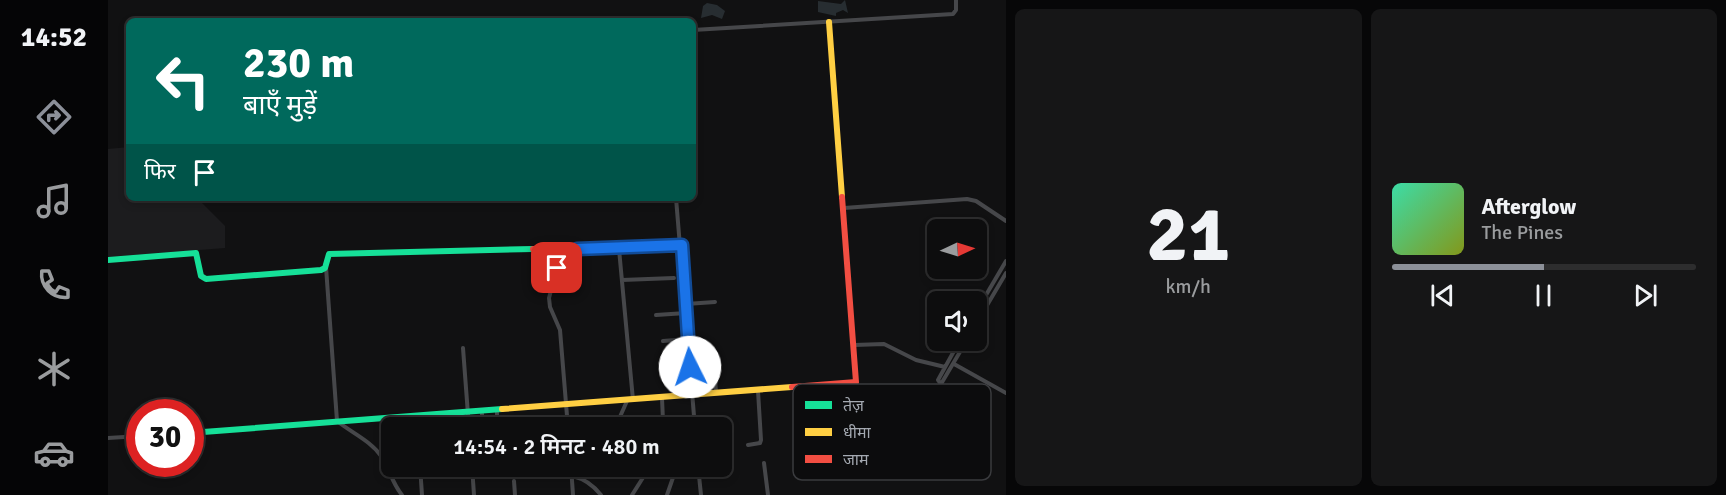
<!DOCTYPE html>
<html lang="hi">
<meta charset="utf-8">
<style>
:root{--surface:#0d0d0e;--page:#161617;--text:#f1f3f6;--muted:#9a9c9e;--line:#2d2d2e;--accent:#8c9099}
body{margin:0;font-family:Signika,"Noto Sans Devanagari",sans-serif;background:var(--page);color:var(--text);height:100vh;display:flex;flex-direction:column;font-size:22px;white-space:nowrap}
*{box-sizing:border-box;margin:0}
p{font-size:20px;color:var(--muted)}
.icon{flex:none;width:33px;height:33px;fill:none;stroke:currentColor;stroke-width:2;stroke-linecap:round;stroke-linejoin:round}
.map{position:relative;flex:1;overflow:hidden}
.panel{display:flex;flex-direction:column;gap:9px;padding:9px;background:#070708;width:720px}
.panel>*{flex:none}
.guide{position:absolute;left:18px;top:18px;width:570px;height:183px;border-radius:9px;box-shadow:0 3px 9px #0003,0 0 0 2px var(--line);background:#00695c;color:#fff;overflow:hidden}
.needle{width:39px;rotate:86deg}
.fabs{position:absolute;left:819px;top:219px;display:grid;gap:12px}
.fabs a{display:grid;place-items:center;width:60px;height:60px;border-radius:9px;background:var(--surface);box-shadow:0 3px 9px #0003,0 0 0 2px var(--line);font-size:30px}
.speed{position:absolute;left:18px;top:399px;display:flex;gap:12px;font-size:30px;font-weight:700;text-align:center}
.speed>*{display:grid;place-content:center;width:78px;height:78px;border-radius:50%;background:var(--surface);box-shadow:0 3px 9px #0003,0 0 0 2px var(--line);line-height:1}
.speed .limit{border:9px solid #d22;background:#fff;color:#111}
.pin{position:absolute;display:grid;place-items:center;width:51px;height:51px;color:#fff;margin:-26px;border-radius:12px;box-shadow:0 3px 9px #0006}
.me{position:absolute;width:66px;margin:-33px;rotate:356deg;stroke-linejoin:round;filter:drop-shadow(0 0 4px #0008)}
.turn{display:flex;align-items:center;gap:21px;height:126px;padding:0 18px;font-size:27px}
.turn .icon{width:78px;height:78px;stroke-width:2.5}
.turn b{display:block;font-size:42px;line-height:51px}
.then{display:flex;align-items:center;height:57px;padding:0 18px;background:#0003;gap:12px;font-size:22px}
.panel .card{flex:1;display:flex;flex-direction:column;justify-content:center;gap:9px;min-width:0;padding:0 21px;border-radius:9px;background:var(--page)}
.panel .dial{align-items:center;gap:0}
.dial b{font-size:78px;line-height:1}
.song{display:flex;align-items:center;gap:18px}
.cover{width:72px;height:72px;border-radius:9px;background:linear-gradient(135deg,hsl(160 70% 55%),hsl(70 70% 35%))}
.played{height:6px;border-radius:3px;background:linear-gradient(90deg,var(--accent) 50%,var(--line) 50%)}
.keys{display:flex;justify-content:space-around;direction:ltr}
.panel .tiles{flex:1;display:grid;gap:9px;grid-template-columns:repeat(2,1fr)}
.trip{position:absolute;left:273px;top:417px;width:351px;height:60px;border-radius:9px;background:var(--surface);box-shadow:0 3px 9px #0003,0 0 0 2px var(--line);font-weight:600;line-height:60px;text-align:center}
main{display:flex;flex:1;min-height:0}
.dock{display:flex;flex-direction:column;width:108px;justify-content:space-around;align-items:center;background:#050506;color:var(--muted)}
.dock .icon{width:42px;height:42px}
.dock .selected{color:var(--accent)}
.dock b{font-size:27px;color:var(--text)}
.map>svg:first-child{display:block}
</style>
<main>
<nav class="dock">
<b>14:52</b>
<svg class="icon selected" aria-label="directions" viewBox="0 0 24 24"><path d="M12 3l9 9-9 9-9-9zM9 14v-3h6M13 9l2 2-2 2"/></svg>
<svg class="icon" aria-label="music" viewBox="0 0 24 24"><path d="M9 18V5l10-2v13"/><circle cx="6" cy="18" r="3"/><circle cx="16" cy="16" r="3"/></svg>
<svg class="icon" aria-label="phone" viewBox="0 0 24 24"><path d="M5 4h4l2 5-3 2q2 4 5 5l2-3 5 2v4C11 20 4 13 5 4z"/></svg>
<svg class="icon" aria-label="climate" viewBox="0 0 24 24"><path d="M12 3v18M4 7l16 10M4 17L20 7"/></svg>
<svg class="icon" aria-label="car" viewBox="0 0 24 24"><path d="M5 17H2v-5l4-1 3-4h7l3 4 3 1v5h-3M9 17h6M6 11h13"/><circle cx="7" cy="17" r="2"/><circle cx="17" cy="17" r="2"/></svg>
</nav>
<div class="map">
<svg width="898" height="495" viewBox="0 0 898 495">
<rect width="100%" height="100%" fill="#111112"/>
<path fill="#1c1c1e" d="M21 147V198H89L117 226V248L0 257V149Z"/>
<path fill="#272d31" d="M737 0 740 13 735 10 728 13V16L710 12V1L733 4Z
M599 3 609 5 617 11 614 19 604 15 593 18 595 6Z"/>
<g fill="none" stroke-linecap="round" stroke-linejoin="round">
<path stroke="#46474a" stroke-width="4" d="M585 30 845 14 848 10V0
M568 198 587 428
M736 208 859 199 868 201 898 221
M511 249 525 400
M218 267 229 421C244 433 263 441 274 457 282 470 284 483 294 495
M514 280 566 278
M578 304 607 302
M868 312 898 261
M548 315 578 313
M868 324 898 273
M852 340 830 380 833 384 859 340
M555 341 580 339
M746 345 776 344 808 360 837 367
M355 348 361 428
M606 361 608 393
M846 364 898 393
M558 373 582 370
M554 398 555 421
M389 410V428
M374 411V428
M311 428 315 416
M428 428 460 424
M460 428 452 330 442 307 441 298 449 268 469 249
M507 428 519 401
M0 438 32 436
M640 445 652 443 653 440 650 391
M656 463 660 495
M312 466 314 495
M364 466 366 495
M394 466 396 472 415 471 420 477C451 476 471 468 493 495
M463 466 465 495
M524 466H529
M590 466 593 495
M406 481 407 495
M524 495 536 476
M559 495 569 466"/>
<path stroke="#16e098" stroke-width="6" d="M0 260 88 253 93 276 98 279 213 270 217 268 221 254 425 249
M82 433 394 409"/>
<path stroke="#ffcf43" stroke-width="6" d="M721 22 734 197
M394 409 684 387"/>
<path stroke="#f24e42" stroke-width="6" d="M425 249 574 245
M684 387 748 382 734 197"/>
</g>
<g fill="none" stroke-linecap="round" stroke-linejoin="round">
<g stroke="#114b97" stroke-width="15">
<path id="route" d="M449 268 469 249 574 245 582 367"/>
</g>
<use href="#route" stroke="#1a73e8" stroke-width="10"/>
</g>
<rect x="685" y="384" width="198" height="96" rx="9" fill="#0c0c0d" stroke="#3a3b3e" stroke-width="1.5"/>
<rect x="697" y="401" width="27" height="8" fill="#16e098"/>
<rect x="697" y="428" width="27" height="8" fill="#ffcf43"/>
<rect x="697" y="455" width="27" height="8" fill="#f24e42"/>
<g font-size="16" fill="#a4a9b1">
<text x="735" y="411">तेज़</text>
<text x="735" y="438">धीमा</text>
<text x="735" y="465">जाम</text>
</g>
</svg>
<div class="fabs">
<a><svg class="needle" viewBox="-14 -14 28 28"><path d="M0-13l5 13h-10z" fill="#e53935"/><path d="M0 13l5-13h-10z" fill="#9a9c9e"/></svg></a>
<a><svg class="icon" aria-label="sound" viewBox="0 0 24 24"><path d="M4 9h4l5-4v14l-5-4H4zM17 9q2 3 0 6"/></svg></a>
</div>
<div class="speed"><div class="limit">30</div></div>
<div class="pin" style="left:449px;top:268px;background:#d93025"><svg class="icon" aria-label="arrive" viewBox="0 0 24 24"><path d="M6 21V4h12l-3 4 3 4H6"/></svg></div>
<svg class="me" style="left:582px;top:367px" viewBox="-20 -20 40 40"><circle r="19" fill="#fff"/><path d="M0-13L10 11 0 6-10 11z" fill="#1a73e8"/></svg>
<div class="trip">14:54 · 2 मिनट · 480 m</div>
<div class="guide">
<div class="turn"><svg class="icon" aria-label="left" viewBox="0 0 24 24"><path d="M17 20v-9H6M10 6l-5 5 5 5"/></svg><div><b>230 m</b>बाएँ मुड़ें</div></div>
<div class="then">फिर<svg class="icon" aria-label="arrive" viewBox="0 0 24 24"><path d="M6 21V4h12l-3 4 3 4H6"/></svg></div>
</div>
</div>
<section class="panel">
<div class="tiles">
<div class="card dial"><b>21</b><p>km/h</p></div>
<div class="card">
<div class="song"><i class="cover"></i><div><b>Afterglow</b><p>The Pines</p></div></div>
<div class="played"></div>
<div class="keys"><svg class="icon" aria-label="previous" viewBox="0 0 24 24"><path d="M18 5L8 12l10 7zM5 5v14"/></svg><svg class="icon" aria-label="pause" viewBox="0 0 24 24"><path d="M8 5v14M16 5v14"/></svg><svg class="icon" aria-label="next" viewBox="0 0 24 24"><path d="M6 5l10 7-10 7zM19 5v14"/></svg></div>
</div>
</div>
</section>
</main>
